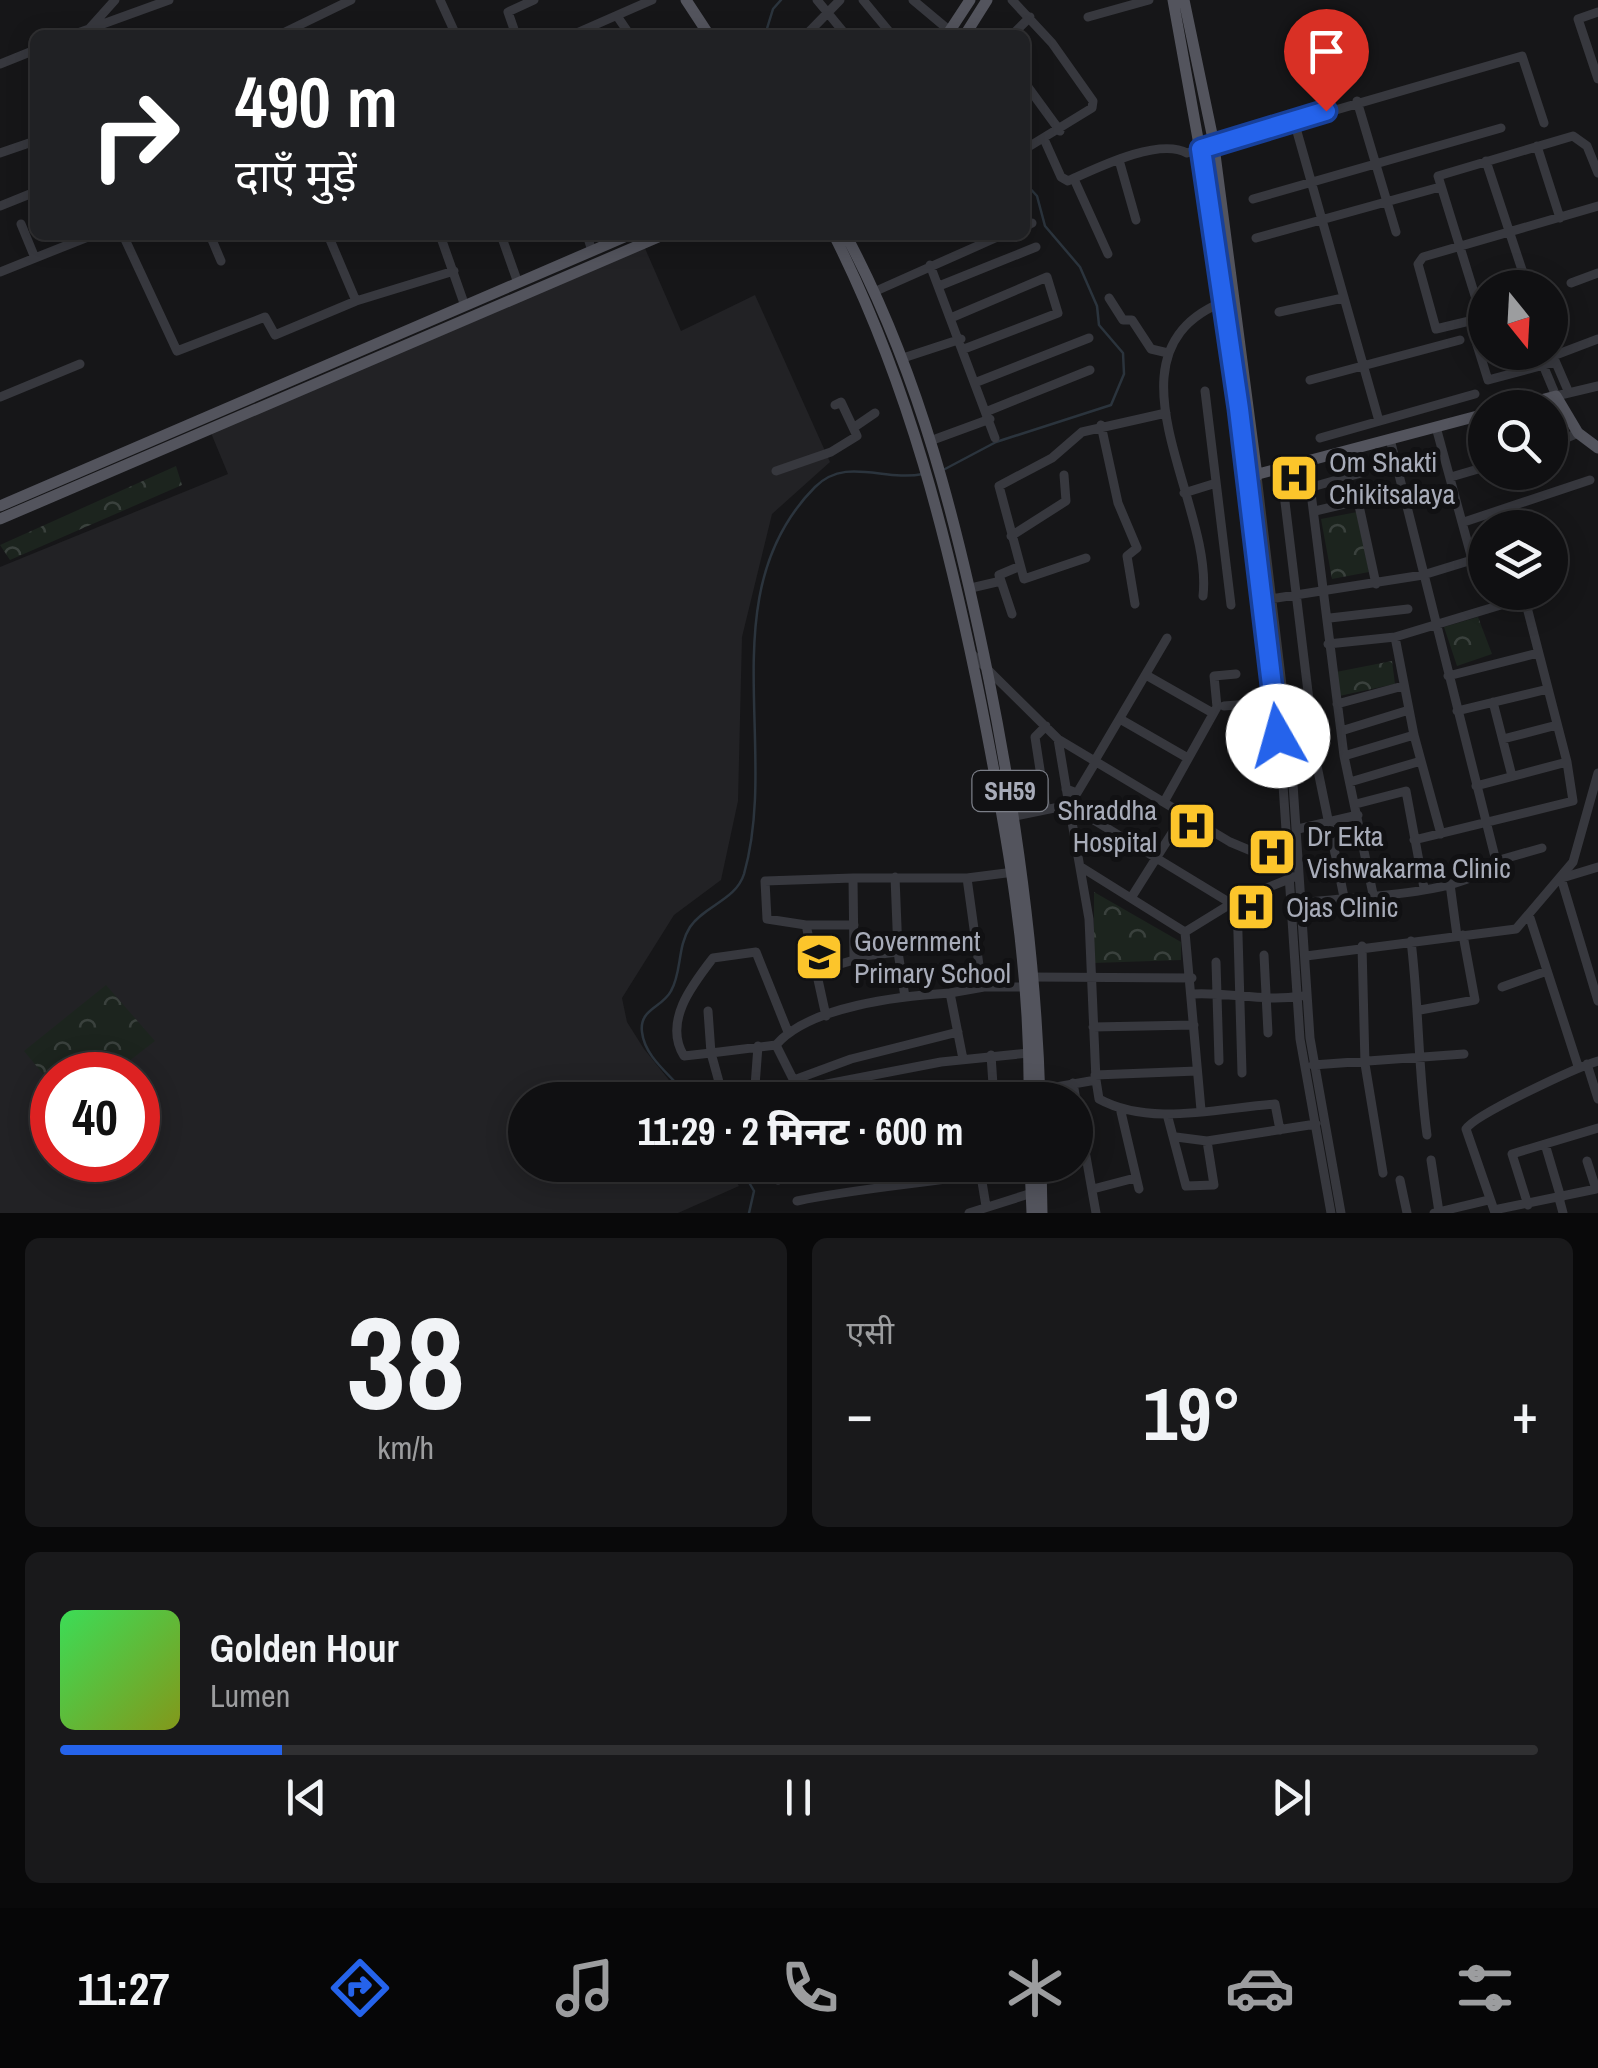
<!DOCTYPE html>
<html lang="hi">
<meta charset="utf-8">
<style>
:root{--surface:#101012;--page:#19191b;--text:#f1f3f6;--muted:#9c9d9f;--line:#303032;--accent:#2563eb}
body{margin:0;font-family:"Archivo Narrow","Noto Sans Devanagari",sans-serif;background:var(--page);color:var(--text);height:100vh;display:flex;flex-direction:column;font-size:38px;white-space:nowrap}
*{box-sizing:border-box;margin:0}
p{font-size:32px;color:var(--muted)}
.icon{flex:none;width:55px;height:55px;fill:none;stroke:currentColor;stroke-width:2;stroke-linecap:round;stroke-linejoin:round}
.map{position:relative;height:1213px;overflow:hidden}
.drawer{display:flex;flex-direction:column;gap:25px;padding:25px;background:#09090a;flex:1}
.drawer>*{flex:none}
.top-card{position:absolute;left:30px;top:30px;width:1000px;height:210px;border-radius:15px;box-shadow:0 5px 25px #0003,0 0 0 2px var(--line);background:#202124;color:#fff;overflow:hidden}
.needle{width:65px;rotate:162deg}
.buttons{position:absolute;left:1468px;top:270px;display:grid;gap:20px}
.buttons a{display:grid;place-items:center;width:100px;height:100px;border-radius:50%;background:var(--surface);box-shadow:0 5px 25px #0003,0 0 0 2px var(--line);font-size:50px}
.speed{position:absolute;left:30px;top:1052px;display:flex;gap:20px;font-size:50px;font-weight:700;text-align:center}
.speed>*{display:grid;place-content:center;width:130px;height:130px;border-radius:50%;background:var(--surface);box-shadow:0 5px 25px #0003,0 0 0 2px var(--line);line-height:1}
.speed .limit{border:15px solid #d22;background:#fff;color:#111}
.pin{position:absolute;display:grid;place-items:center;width:85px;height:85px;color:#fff;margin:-102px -42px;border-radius:50% 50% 50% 0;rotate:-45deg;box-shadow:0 0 10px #0007}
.pin .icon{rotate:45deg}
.me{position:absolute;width:110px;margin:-55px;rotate:353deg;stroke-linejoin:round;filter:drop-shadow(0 0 8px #0008)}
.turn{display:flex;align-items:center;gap:35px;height:210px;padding:0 40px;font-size:45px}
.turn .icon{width:130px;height:130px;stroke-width:2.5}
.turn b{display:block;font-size:70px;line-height:85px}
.big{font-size:75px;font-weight:800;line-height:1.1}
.drawer .card{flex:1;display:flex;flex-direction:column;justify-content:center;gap:15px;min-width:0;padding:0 35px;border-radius:15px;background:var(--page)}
.drawer .dial{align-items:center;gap:0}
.dial b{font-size:130px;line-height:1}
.song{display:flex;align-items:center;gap:30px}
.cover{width:120px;height:120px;border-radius:15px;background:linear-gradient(135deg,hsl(130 70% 55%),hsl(70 70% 35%))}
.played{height:10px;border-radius:5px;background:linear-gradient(90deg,var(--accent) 15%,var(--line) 15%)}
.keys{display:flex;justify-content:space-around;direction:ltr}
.heat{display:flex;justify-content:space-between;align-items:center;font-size:55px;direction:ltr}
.drawer .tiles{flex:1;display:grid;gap:25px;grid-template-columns:1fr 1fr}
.card:last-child{grid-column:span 2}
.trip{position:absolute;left:508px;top:1082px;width:585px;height:100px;border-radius:50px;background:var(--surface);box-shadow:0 5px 25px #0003,0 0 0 2px var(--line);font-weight:800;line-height:100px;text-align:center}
.dock{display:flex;height:160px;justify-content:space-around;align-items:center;background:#060607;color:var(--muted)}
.dock .icon{width:70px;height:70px}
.dock .current{color:var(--accent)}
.dock b{font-size:45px;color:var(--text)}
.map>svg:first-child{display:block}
</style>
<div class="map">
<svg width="1598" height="1213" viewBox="0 0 1598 1213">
<defs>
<pattern id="park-crowns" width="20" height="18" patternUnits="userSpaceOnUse" patternTransform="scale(2.5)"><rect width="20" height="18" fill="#1c241e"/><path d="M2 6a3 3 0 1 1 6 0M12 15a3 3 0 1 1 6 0" fill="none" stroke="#3a413d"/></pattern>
</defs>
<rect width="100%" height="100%" fill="#161618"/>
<path fill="#222225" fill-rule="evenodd" d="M644 246 681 331 755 295 830 462 772 514 742 637 738 801 721 880 674 915 622 998 627 1022 644 1049 685 1100H525V1165H726L739 1186 678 1213H0V567L228 474 211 433ZM52 1075H138V1160H52Z"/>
<path fill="url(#park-crowns)" d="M176 466 182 485 10 560 0 545Z
M1357 512 1369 572 1332 579 1321 519Z
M1478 617 1492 654 1457 666 1444 627Z
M1392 661 1395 684 1339 696 1336 672Z
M1094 892 1181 942V960L1094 963Z
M106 985 155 1041 111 1075H52V1085L24 1051Z"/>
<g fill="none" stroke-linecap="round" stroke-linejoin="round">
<path stroke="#2b343d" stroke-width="2.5" d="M765 35 773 9 781 0
M945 469 996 442 1111 405 1124 374 1123 353 1099 325 1097 306 1080 267 1045 226 1037 196 1025 183
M690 1100C676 1078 645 1060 642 1032 639 1009 662 1008 671 991 682 972 677 947 690 927 704 906 736 900 744 874 780 747 710 593 815 487 846 456 884 482 923 474
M739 1165 754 1191 749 1213"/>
<path stroke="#37383e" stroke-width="9" d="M440 0 456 35
M817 0 846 35
M863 0 892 35
M913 0 950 31
M1012 0 1052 43 1093 101 1092 108 1025 149
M1598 12 1578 19 1598 79
M617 16 630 35
M1088 17 1149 0
M89 29 169 0
M72 35 89 29 115 0
M279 35 351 0
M516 35 508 12 534 0
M572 35 652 0
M806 35 840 0
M1012 35 1030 17
M0 64 35 50
M1025 83 1060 131
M1357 101 1396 232
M1294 121 1379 421
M1044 139 1061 177 1068 181C1095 169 1158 137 1187 153L1522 56 1544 123
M1537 146 1560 218
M0 153 35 141
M1119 160 1136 220
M1486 161 1528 288
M1074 179 1108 254
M1253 199 1501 128
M0 206 35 192
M21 224 35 258 93 235
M1025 226 1032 223
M123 235 177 351 265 317 275 335 356 301 454 271
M210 235 221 261
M328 235 356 301
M440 235 465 306
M501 235 518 283
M587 235 592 251
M1256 238 1440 187
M930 265 995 438
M0 272 35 258
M1571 283 1598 273
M939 286 1036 247
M876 291 1002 235
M1109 298 1123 320H1132L1151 349 1168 353
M1279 312 1343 298
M953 317 1047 277 1058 313 964 349
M1482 318 1436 329 1418 264 1423 257 1598 206
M1485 328 1438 176 1573 136 1587 146 1598 173
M1485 336 1477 345 1488 380 1555 362
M1550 349 1569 393
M1553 356 1598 339
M903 358 961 339
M1543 365 1556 396 1598 386
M1310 380 1460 340
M977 382 1089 338
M1205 391 1231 605
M0 397 80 364
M988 411 1090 370
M1101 425 1118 503 1137 548 1127 556 1135 604
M856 426 875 413
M1436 427 1472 559
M1320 438 1475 394
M930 441 990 419
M1550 445 1578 433
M1307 461 1344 756 1373 894
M1281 469 1317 766 1290 770
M776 471 831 452 857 436 841 402 835 405
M1257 476 1292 769 1310 1038 1341 1213
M1247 477 1282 770 1300 1039 1331 1213
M1451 477 1485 467
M1312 487 1361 473
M1184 493 1213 484
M1315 511 1358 501 1376 584
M1464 522 1590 480
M1011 536 1066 501 1064 475
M1086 558 1024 579 999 486 1052 458 1082 432 1166 413
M1001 581 1012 614
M971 588 1001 581 999 575 1018 567
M1203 596C1214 502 1093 349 1228 300
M1270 599 1423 575 1485 556
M1330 618 1408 609
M1395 637 1414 735 1441 834
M1328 644 1395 637 1524 598
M971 653 1058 739 1230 842 1290 867
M1146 675 1211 712
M1448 676 1538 653
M1493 702 1512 776
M1337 704 1403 686
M1224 706 1274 702
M1457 711 1548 689
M1120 719 1186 757
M1046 726 1035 737 1046 809
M1341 731 1409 710
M1503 739 1557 725
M1344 756 1414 735
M1094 762 1167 638
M1317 766 1344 897
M1350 782 1421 761
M1476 786 1567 762
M1066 789 1077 793 1095 763
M1164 802 1217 707 1214 676 1236 674
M1356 804 1406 791 1424 888
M1069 805 1089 919 1096 1080
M1069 805 1232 904
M1015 816 1069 805 1058 739
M1298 829 1358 815
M1414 840 1573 801 1567 762 1523 592
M1496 861 1542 848
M1081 867 1185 932 1201 1110
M895 877 898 952 905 997
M853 878H967L1014 872
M967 878 982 987
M1561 878 1598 1001
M1562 878 1598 867
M1450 884 1457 936
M1131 898 1184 814
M1237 900 1242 1073
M1303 903C1351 896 1465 897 1496 861L1390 439
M1530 918 1578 1066
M806 925H854
M1185 932 1237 900 1294 877
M1411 941C1419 1006 1418 1070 1427 1135
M1362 946 1365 1064 1383 1173
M898 949 975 935
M1264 955 1268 1033
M1306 956 1516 929 1573 862 1598 773
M854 957 898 952
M1216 962 1219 1061
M813 972 854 960 853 878 765 881 767 919 806 925 826 1016
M1030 977 1192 978
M1502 987 1547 971
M1193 994C1230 992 1264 1002 1301 996
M1420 1010 1475 1000 1463 935
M708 1011 711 1053 684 1056C663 1022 692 985 713 958L756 952 788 1032
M1093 1027 1194 1025
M776 1045C809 1006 901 996 950 993
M758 1046 755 1086 759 1100
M991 1055 994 1100
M963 1059 950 993 984 987H1026
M1587 1064 1598 1099
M1313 1065 1464 1054
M1095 1075 1197 1071
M794 1080 851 1059 958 1032
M1073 1083 1096 1213
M1039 1090 1096 1080 1099 1099C1150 1127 1219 1108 1275 1104L1280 1130
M724 1100 711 1053 776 1045 795 1083
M773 1100 798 1088
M809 1100 801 1089 941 1062 1029 1053
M1121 1112 1139 1189
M1167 1114 1186 1186 1214 1185 1207 1141
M1176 1137 1207 1141 1316 1124
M1545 1144 1561 1198
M1431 1160 1439 1212
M761 1171 770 1165
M981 1176 986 1206
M778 1180 814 1165
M1400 1180 1407 1213
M1093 1189 1135 1178
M1559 1198 1563 1213
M797 1201C874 1185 953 1182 1030 1165
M1528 1205 1512 1154 1598 1128
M1494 1210 1596 1189 1587 1161
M969 1213 1032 1193
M1434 1213 1488 1200
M1495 1213 1466 1129C1474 1115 1577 1067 1598 1061"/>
<path stroke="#53545d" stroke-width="11" d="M686 0 709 35
M1173 0 1207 189 1247 477 1485 414
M1184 0 1213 139 1257 476
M947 35 970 0
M965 35 987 0
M834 235C909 384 948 540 981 703 1007 835 1031 965 1029 1100
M846 235C920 374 958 526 989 680 1017 820 1036 957 1040 1100
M1510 408 1556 396 1578 433 1598 448
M0 506 629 235
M0 519 663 235
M1030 1165 1032 1213
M1041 1165 1042 1213"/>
</g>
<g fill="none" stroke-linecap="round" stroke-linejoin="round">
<g stroke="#184099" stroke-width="25">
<path id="route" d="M1278 736 1239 409 1201 149 1326 111"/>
</g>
<use href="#route" stroke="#2563eb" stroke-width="18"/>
</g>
<defs>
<g id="hospital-square" transform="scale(2.5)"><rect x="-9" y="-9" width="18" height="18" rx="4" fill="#fcc52b" stroke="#111113"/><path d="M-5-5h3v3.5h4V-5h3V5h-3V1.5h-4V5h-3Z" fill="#111"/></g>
<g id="school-square" transform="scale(2.5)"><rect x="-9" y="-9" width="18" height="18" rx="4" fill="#fcc52b" stroke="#111113"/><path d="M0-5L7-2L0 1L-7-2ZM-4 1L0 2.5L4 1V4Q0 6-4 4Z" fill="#111"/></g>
</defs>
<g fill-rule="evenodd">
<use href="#hospital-square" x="1294" y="478"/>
<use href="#hospital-square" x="1192" y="826"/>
<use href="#hospital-square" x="1272" y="852"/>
<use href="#hospital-square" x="1251" y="907"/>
<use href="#school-square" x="819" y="957"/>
</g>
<g text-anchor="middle" stroke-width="10" stroke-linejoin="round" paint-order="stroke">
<rect fill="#111113" stroke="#7b7e87" stroke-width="2.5" x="972.5" y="771" width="75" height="40" rx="8"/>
<g font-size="25" font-weight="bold" fill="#a8acb9">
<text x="1010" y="800">SH59</text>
</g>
<g font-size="28" fill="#a8acb9" stroke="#111113" text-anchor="start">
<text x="1329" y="472">Om Shakti<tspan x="1329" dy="32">Chikitsalaya</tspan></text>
<text x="1157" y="820" text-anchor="end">Shraddha<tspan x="1157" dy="32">Hospital</tspan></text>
<text x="1307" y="846">Dr Ekta<tspan x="1307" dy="32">Vishwakarma Clinic</tspan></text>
<text x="1286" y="917">Ojas Clinic</text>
<text x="854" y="951">Government<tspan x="854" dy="32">Primary School</tspan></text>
</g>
</g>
</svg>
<div class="buttons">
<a><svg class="needle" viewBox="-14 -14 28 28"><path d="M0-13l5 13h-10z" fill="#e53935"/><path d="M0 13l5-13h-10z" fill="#9c9d9f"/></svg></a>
<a><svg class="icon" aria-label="search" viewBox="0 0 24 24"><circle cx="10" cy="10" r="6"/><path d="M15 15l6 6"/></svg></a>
<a><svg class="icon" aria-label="layers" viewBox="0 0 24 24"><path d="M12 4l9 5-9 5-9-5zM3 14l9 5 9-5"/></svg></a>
</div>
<div class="speed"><div class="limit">40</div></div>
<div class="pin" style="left:1326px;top:111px;background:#d93025"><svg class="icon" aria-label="arrive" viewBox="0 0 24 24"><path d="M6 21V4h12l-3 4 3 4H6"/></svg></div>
<svg class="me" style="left:1278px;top:736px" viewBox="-20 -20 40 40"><circle r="19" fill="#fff"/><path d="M0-13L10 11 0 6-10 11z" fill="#2563eb"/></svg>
<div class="trip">11:29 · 2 मिनट · 600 m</div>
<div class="top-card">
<div class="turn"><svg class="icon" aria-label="right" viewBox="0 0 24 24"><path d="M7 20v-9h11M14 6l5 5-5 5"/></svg><div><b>490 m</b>दाएँ मुड़ें</div></div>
</div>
</div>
<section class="drawer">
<div class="tiles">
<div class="card dial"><b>38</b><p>km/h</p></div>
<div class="card"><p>एसी</p>
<div class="heat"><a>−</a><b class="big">19°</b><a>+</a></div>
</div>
<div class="card">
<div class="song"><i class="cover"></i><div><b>Golden Hour</b><p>Lumen</p></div></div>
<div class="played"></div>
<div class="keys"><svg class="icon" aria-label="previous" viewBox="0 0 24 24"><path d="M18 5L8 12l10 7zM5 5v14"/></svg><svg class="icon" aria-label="pause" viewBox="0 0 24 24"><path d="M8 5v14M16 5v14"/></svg><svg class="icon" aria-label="next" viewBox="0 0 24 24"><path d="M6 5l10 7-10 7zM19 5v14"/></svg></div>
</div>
</div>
</section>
<nav class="dock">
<b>11:27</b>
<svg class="icon current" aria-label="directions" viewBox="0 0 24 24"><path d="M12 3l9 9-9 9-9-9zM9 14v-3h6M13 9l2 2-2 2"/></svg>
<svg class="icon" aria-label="music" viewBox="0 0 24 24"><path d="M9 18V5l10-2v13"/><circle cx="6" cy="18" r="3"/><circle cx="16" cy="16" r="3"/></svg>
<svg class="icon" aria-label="phone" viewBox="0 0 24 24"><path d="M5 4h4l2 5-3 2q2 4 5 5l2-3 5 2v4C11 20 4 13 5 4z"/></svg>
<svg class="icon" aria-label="climate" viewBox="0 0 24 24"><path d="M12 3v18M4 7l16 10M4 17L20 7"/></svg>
<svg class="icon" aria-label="car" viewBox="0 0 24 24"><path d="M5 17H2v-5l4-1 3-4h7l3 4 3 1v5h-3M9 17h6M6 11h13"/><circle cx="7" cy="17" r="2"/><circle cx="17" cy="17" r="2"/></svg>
<svg class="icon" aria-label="filters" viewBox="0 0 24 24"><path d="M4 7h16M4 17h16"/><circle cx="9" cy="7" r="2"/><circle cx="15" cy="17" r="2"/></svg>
</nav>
